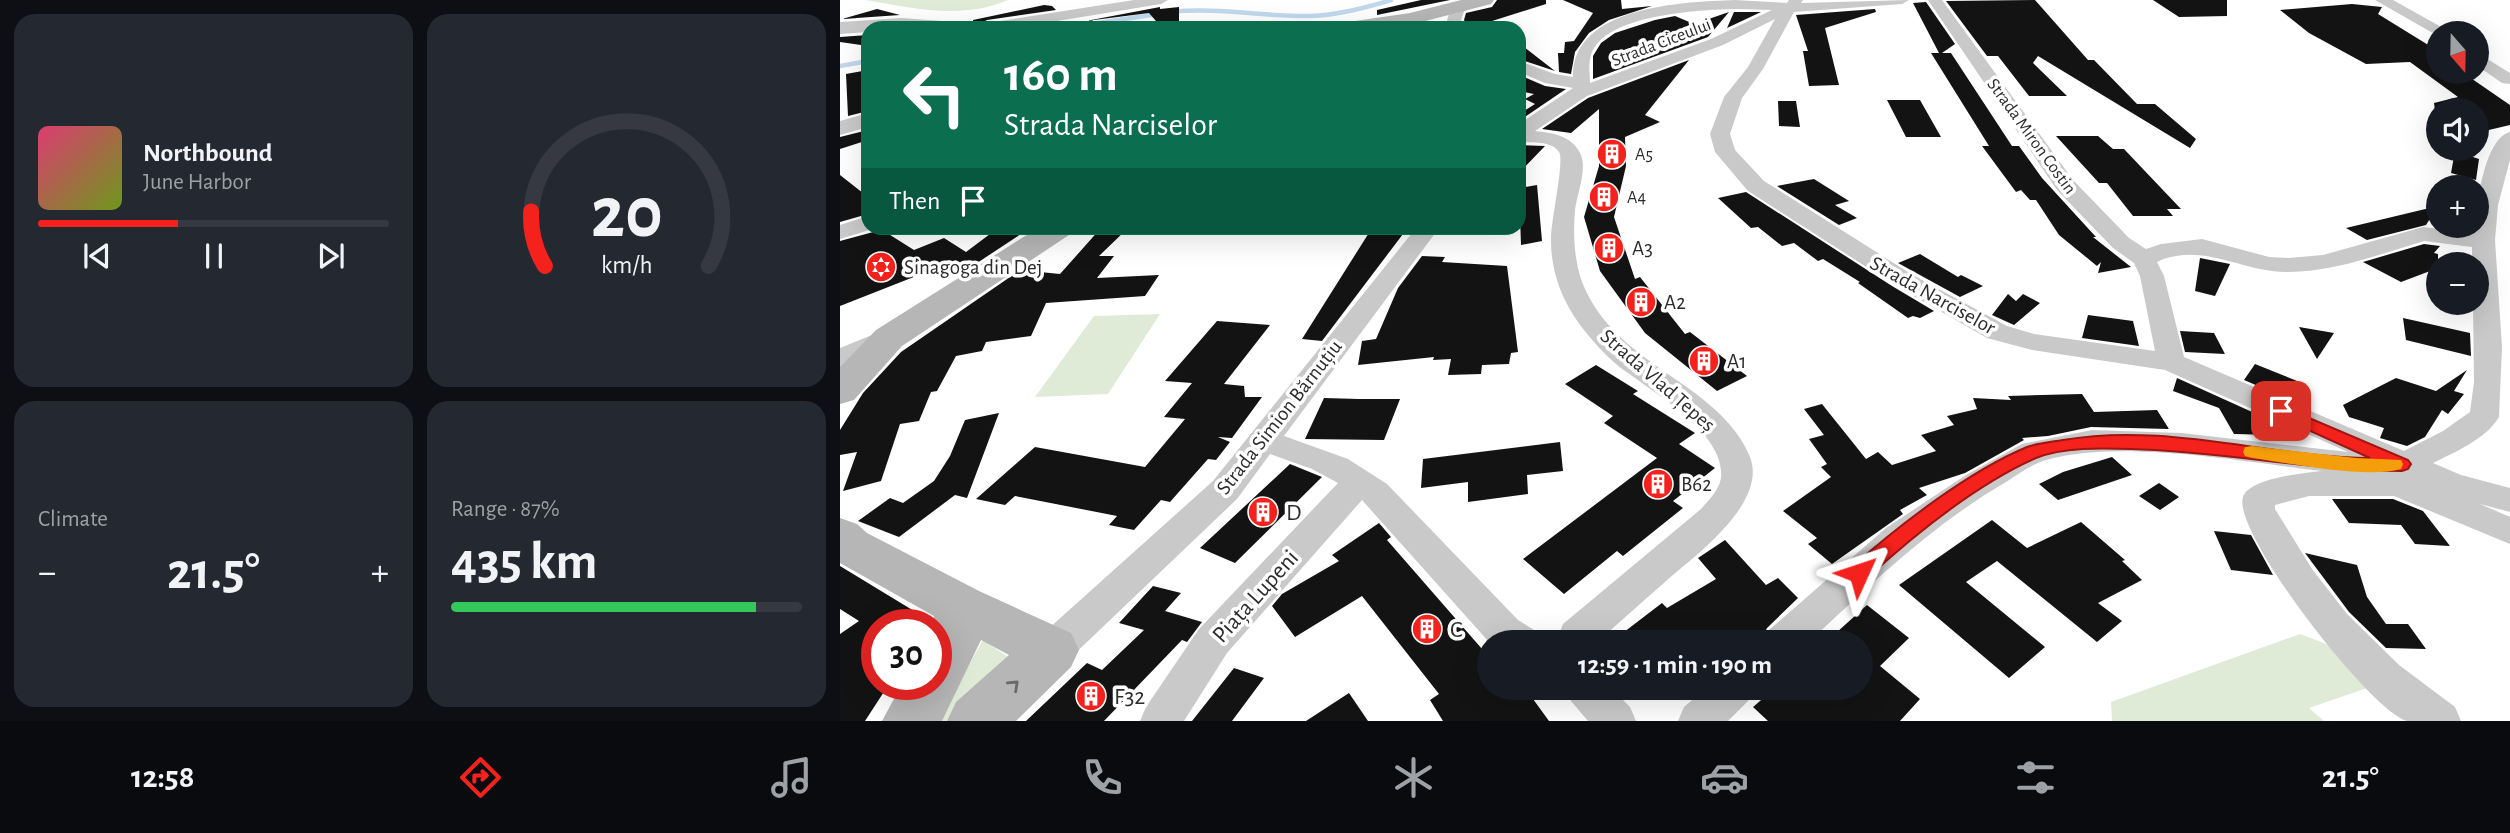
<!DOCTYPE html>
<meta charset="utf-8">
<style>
:root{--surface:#171b24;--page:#242831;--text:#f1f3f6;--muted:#9ea1a6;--line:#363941;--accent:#f5211c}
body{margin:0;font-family:"Alegreya Sans",sans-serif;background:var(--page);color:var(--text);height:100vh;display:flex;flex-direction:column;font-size:26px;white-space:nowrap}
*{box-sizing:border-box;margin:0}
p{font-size:23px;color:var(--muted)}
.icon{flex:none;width:38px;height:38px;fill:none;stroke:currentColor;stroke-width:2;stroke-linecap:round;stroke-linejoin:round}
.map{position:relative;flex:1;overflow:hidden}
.side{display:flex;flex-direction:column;gap:14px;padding:14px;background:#0d0f14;width:840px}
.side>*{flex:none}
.hud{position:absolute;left:21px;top:21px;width:665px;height:214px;border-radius:21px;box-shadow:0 7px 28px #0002;background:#0b6e4f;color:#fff;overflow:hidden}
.needle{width:46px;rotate:160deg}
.fabs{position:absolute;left:1586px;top:21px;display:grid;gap:14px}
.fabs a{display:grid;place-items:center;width:63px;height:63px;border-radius:50%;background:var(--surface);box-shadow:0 7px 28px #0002;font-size:35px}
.speed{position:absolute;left:21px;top:609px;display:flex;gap:14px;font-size:35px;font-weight:700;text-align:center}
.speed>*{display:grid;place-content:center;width:91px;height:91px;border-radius:50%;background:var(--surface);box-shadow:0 7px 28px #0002;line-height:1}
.speed .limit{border:10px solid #d22;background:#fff;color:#111}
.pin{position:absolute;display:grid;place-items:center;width:60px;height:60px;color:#fff;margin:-30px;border-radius:14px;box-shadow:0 4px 10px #0006}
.me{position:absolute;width:77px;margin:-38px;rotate:48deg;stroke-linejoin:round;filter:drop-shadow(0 0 5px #0008)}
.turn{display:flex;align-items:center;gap:24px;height:147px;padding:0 28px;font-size:32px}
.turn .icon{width:91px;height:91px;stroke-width:2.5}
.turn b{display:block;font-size:49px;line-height:60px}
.then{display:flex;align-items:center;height:66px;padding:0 28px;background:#0003;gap:14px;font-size:26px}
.big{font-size:52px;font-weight:600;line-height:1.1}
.side .tile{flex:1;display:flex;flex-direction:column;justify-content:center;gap:10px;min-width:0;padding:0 24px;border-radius:21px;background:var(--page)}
.side .dial{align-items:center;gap:0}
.dial svg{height:182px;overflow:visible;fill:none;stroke:var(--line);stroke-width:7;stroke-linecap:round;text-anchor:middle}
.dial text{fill:var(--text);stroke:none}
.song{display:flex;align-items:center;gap:21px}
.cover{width:84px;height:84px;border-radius:10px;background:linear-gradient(135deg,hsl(340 70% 55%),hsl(80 70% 35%))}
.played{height:7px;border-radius:4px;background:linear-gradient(90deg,var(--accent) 40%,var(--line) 40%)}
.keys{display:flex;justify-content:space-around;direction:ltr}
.heat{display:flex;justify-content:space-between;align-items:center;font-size:38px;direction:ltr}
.charge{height:10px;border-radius:5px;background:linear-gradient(90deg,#34c759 87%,var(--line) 0)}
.side .tiles{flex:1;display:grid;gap:14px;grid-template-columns:repeat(2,1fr)}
.trip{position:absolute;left:637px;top:630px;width:396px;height:70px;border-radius:35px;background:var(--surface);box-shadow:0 7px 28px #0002;font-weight:600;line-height:70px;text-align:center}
.menu{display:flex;height:112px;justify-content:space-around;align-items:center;background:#090b0e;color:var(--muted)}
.menu .icon{width:49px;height:49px}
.menu .on{color:var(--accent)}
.menu b{font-size:32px;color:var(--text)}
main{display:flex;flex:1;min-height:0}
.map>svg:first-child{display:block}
</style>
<main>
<section class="side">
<div class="tiles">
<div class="tile">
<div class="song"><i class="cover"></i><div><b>Northbound</b><p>June Harbor</p></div></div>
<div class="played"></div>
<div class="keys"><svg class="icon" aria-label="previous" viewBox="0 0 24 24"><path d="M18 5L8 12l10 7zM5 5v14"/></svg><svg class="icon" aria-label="pause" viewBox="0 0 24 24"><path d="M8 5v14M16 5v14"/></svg><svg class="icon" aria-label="next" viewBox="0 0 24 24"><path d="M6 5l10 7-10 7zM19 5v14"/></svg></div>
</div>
<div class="tile dial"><svg viewBox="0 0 100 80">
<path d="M14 69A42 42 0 1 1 86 69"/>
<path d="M14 69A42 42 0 0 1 8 45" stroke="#f5211c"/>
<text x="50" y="56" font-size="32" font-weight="700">20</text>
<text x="50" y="72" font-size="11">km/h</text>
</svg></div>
<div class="tile"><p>Climate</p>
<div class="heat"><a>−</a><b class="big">21.5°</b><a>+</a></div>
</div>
<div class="tile"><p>Range · 87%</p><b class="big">435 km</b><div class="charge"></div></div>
</div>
</section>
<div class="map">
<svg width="1670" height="721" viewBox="0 0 1670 721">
<rect width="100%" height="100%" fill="#fff"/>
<path fill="#e0ebd7" d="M25 0H168C123 20 72 8 25 0Z
M320 314 268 394 195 397 254 316Z
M1460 634 1502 650 1530 687 1469 708 1484 721H1272L1271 702Z
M143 640 177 663 113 721H97Z"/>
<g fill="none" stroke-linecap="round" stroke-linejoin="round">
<path stroke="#c1d8ed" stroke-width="4.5" d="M330 12C378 7 424 17 471 16 498 15 525 8 551 0
M225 28 318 14
M0 66 28 61"/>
</g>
<path fill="#131313" d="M581 0H610L537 15V10Z
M657 0H706V4L649 22 658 28H629L624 20 626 13 652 7Z
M723 0H781L782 9 812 6 769 20 749 33 735 52 731 74 719 72 718 53H724L725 42 734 41 753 13Z
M1195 0 1248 60H1254L1297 104H1315L1356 139 1350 148 1198 56 1193 63 1227 96H1189L1158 56H1147L1106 1Z
M1313 0H1387V16L1339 17Z
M1086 2 1115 44 1102 53H1111L1172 146H1179L1202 178 1256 237H1253L1291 267 1258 273 1261 262 1257 266 1219 235 1196 200H1190L1181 190 1176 192 1142 146H1149L1091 53H1099L1073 3Z
M1512 4 1542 7 1538 14 1598 51V72H1622L1670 105V125L1636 133V110H1595L1594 103 1618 97 1570 62 1526 64 1469 33 1440 10Z
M204 5 212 6 216 10 147 20 134 28 133 20Z
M320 7V9L339 7V28H322L309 13 246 21Z
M37 9 60 15 2 19Z
M1035 9 1036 12 985 28 999 85 969 86 963 51H968L956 15Z
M889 12 868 37 753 79V56L761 43 775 33 815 20 835 16 854 24Z
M894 12H921L887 28Z
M28 35V46L0 42V37Z
M679 43 715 71 679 59Z
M849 60 805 115 820 122 785 137 786 166 774 217 795 279 800 277 845 334 850 332 907 376 877 391 805 333 760 271 744 217 759 166V109L731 133 702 129 748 98Z
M28 70V111L8 116 6 74Z
M679 75 705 86 726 89 679 121V114L695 104 685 99 694 94 679 91Z
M1047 100H1080L1101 137H1066Z
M938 101H956L960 127 939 126Z
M28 130V140L0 149V137Z
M1216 136H1258L1273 149H1284L1341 209H1327L1333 216H1293L1267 183H1259Z
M679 145 705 146 679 173Z
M1615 151 1639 159 1636 180 1611 173Z
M0 175 28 197V214L0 222Z
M974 179 1009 201 995 205 1017 218 999 225 937 186Z
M697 185 702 241 681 245 679 188Z
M906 192 1052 286 1094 311 1080 318 1073 316 1068 318 1018 283 1020 282 983 259 978 261 954 243 942 246 918 227 911 228 878 198Z
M1598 206 1586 225 1527 240 1506 228Z
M39 228 74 250 104 238 126 252 158 228H190L125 271 113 263 117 260 0 306V241L37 231Z
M261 228H288L259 256H274L257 278 319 275 305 296 206 303 191 336 146 342 142 351 116 356 97 391 91 392 79 421 60 424 41 481 3 491 17 452 0 455V430L23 393 61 352 180 270 220 274Z
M532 228 566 230 482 341 462 339Z
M1584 244 1600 246 1594 253 1598 254V268L1561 282 1523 262Z
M1080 254 1118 277 1121 275 1143 286 1120 297 1058 263Z
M582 256 605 257 602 262 667 266 678 352 671 353 669 364 642 365 641 374 608 375 611 359 593 360 594 357 518 365 522 341 536 339 558 288Z
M1360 258 1390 264 1375 296 1355 291Z
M1168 294 1176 301 1183 294 1200 303 1174 325 1152 315Z
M1248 315 1293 321 1299 346 1242 338Z
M1563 318 1630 333 1631 356 1566 340Z
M377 321 430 325 384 384 404 386 405 397H422L392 438 378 437 390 442 376 460 368 459 330 502 321 500 294 530 269 525 277 516 175 496 165 505 136 499 195 447 305 467 345 419 324 417 352 383 325 381Z
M1459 327 1494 333 1477 359Z
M1340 331 1374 333 1385 354 1345 352Z
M1415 364 1462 383 1451 400 1404 380Z
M756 365 798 391 793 394 855 433 839 444 875 468 833 501 843 508 783 556 777 551 724 594 683 559 817 458 764 423 773 416 725 384Z
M1627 370 1614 391 1624 394 1608 414 1602 410 1585 437 1567 446 1540 438 1544 428 1509 417 1503 405 1556 378 1596 391Z
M1337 378 1421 416 1434 435 1394 434 1379 408 1333 391Z
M1242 394 1254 412 1317 410 1329 429 1251 427 1208 436 1182 438 1184 440 1125 473 1079 488 1087 495 1060 510 1063 514 992 564 968 544 977 538 943 511 991 477 981 467 987 464 969 439 984 435 964 409 982 404 1026 459 1038 452 1052 465 1096 451 1081 435 1114 425 1107 416 1137 409 1133 398 1171 400 1168 396Z
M484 398 519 399H560L544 440 465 439Z
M159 413 127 498 115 495 59 537 18 521 50 498 63 503 94 481 110 456 125 420Z
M720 442 723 471 687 475 688 494 628 502V482L581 488 583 459Z
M1272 457 1292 475 1218 500 1199 484 1223 472Z
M450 464 482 477 395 563 360 548Z
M1319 483 1339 497 1320 510 1299 496Z
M1492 499H1553L1583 511 1610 546 1575 544 1561 525 1509 523Z
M1152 520 1187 548 1241 522 1285 560 1282 561 1302 580 1258 603 1282 621 1257 642 1157 561 1126 582 1205 647 1169 678 1059 585Z
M539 523 551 537 547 540 649 657V688H685L709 721H603L590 700 599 694 522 596 455 637 432 606 442 594 499 561 492 555Z
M1374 531 1411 535 1433 575 1391 570Z
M885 540 926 585 938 578 958 598 927 628 924 634 910 642H771L822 603 827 608 876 579 858 558Z
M1465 553 1517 565 1527 597 1546 624H1568L1586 649 1546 648 1509 612Z
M0 566 74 611 55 625H37V684H49L25 721H0V634L19 621 0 609Z
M313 586 341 593 325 611 362 622 347 642 342 640 264 721H186L247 663 262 670 304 630 279 623Z
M1027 605 1069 638 1040 666 1080 699 1060 721H928L913 707 935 688H1020V642H986Z
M394 668 424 678 392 721H352Z
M509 693 528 721H466Z"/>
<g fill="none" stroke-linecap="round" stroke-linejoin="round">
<path fill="#c9c9c9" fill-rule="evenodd" d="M294 0H328L321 4 175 28H139L147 23Z
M895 0 947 3 949 0H963L961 3 1069 0 1062 4 954 12 923 69 902 98 890 134 895 150 924 181 1071 274 1167 326 1194 334 1315 351 1300 276 1294 263 1273 248 1217 190 1088 0H1102L1233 180 1289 238 1306 249 1321 244 1362 239 1429 257 1449 258 1483 255 1583 227 1633 233V226H1636C1636 204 1645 138 1670 132V160L1658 205 1655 240 1662 347 1659 417C1646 439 1615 452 1593 463L1621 475 1670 488V512L1640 504 1670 517V544L1554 496H1469L1435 505V509L1472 569 1507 614 1559 665 1615 707 1621 721C1605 721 1583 721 1567 721 1530 711 1391 531 1403 497 1410 478 1464 473 1482 471 1403 462 1277 438 1203 461 1190 465 1177 475 1166 482 1092 525 1031 584 969 642H924L929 630 1046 528 1126 475 1182 444 1252 430 1342 433 1508 452 1325 370 1192 350 1147 338 1053 284 908 191 875 152 870 134 884 97 908 67 935 19 883 45 747 96 695 131C712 133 731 135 740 153 748 168 737 194 735 210 733 233 734 257 741 279 756 321 789 347 825 372 857 394 895 419 910 457 928 504 854 556 825 582 802 602 780 622 757 642H716L723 624 861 509C869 500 879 490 881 478 886 431 808 390 776 364 763 353 751 339 740 325 722 300 711 272 711 241 710 224 725 160 719 152 711 140 691 143 679 142V124L733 88 705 83 679 72V61L715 74 733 77C732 6 843 2 895 0ZM895 9 932 10 871 39 750 83C750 74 748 64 751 55 764 14 860 10 895 9ZM1584 241 1632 247V264H1636V303H1633L1634 382 1630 412 1603 431 1564 451 1344 357 1324 276 1317 262C1362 241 1403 273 1448 272 1494 272 1540 254 1584 241Z
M1535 0H1553L1612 33H1598V36Z
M619 2 626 6 621 20 626 28H610L607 20 612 6Z
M1636 52 1670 73V84L1662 83 1636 65Z
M28 216V228H36L0 239V225Z
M576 228H599L444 436 508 459 547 484 678 620 694 630 699 642H649L522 500 387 653 344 721H300L306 707 359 629 498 483 472 469 430 454 397 499 226 662 212 667 198 662 192 650 198 638 373 481Z
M725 688H771L790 707 796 721H748L731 701Z
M866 688H914L908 701 888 721H838L844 707Z"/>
<path fill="#c9c9c9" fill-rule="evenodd" d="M61 18 116 22 126 28H28V32L0 34V22Z
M28 113V127L0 135V121Z
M49 328 61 331 66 338 61 345 0 372V348Z"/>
<path fill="#b6b6b6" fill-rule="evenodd" d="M621 0H654L651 4 570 25 498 28 501 24 508 22 570 13Z
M198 228H234L229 235 62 346 14 400 0 404V367L36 330Z
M0 518 17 524 27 533 139 591 231 633 239 650 231 667 176 721H107L116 702 169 655 141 640 102 721H42L62 684H96V625H92L94 616 0 563Z"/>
</g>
<defs><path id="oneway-chevron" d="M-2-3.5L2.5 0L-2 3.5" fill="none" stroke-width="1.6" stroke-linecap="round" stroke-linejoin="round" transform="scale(1.75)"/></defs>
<use stroke="#6a6a6a" href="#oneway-chevron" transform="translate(174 685) rotate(-43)"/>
<path fill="#f5211c" stroke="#9f1512" stroke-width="2" d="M1441 406 1568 460 1571 464 1568 469 1562 471C1471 471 1382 451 1291 449 1262 448 1223 447 1196 458 1137 484 1073 536 1026 579L1019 581 1012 579 1009 573 1012 567C1058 526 1129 471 1187 447 1198 443 1212 442 1223 440 1326 422 1428 457 1530 458L1435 415 1432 411 1435 407Z"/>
<path fill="#f59e0b" d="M1412 446 1516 458 1561 460 1563 464 1561 469C1526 479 1450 463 1412 458L1405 456 1403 452 1405 447Z"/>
<defs>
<g id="building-disc" transform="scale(1.575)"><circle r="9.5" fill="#f5211c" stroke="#fff"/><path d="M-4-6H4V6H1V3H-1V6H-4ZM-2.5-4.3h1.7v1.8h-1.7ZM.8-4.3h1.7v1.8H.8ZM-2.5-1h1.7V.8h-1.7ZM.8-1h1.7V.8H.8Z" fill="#fff"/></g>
<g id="synagogue-disc" transform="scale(1.575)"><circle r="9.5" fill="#f5211c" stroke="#fff"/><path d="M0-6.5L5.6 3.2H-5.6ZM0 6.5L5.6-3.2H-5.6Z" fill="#fff"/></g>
</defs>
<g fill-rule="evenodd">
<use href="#building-disc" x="772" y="154"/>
<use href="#building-disc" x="764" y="197"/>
<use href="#building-disc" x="769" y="248"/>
<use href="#synagogue-disc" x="41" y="267"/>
<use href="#building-disc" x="801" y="302"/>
<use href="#building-disc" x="864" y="361"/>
<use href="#building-disc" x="818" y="484"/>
<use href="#building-disc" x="423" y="512"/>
<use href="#building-disc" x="587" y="629"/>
<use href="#building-disc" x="251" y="696"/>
</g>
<g text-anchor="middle" stroke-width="7" stroke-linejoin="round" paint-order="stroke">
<g font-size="18" fill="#2c2c2c" stroke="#fff">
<text transform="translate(821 42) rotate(-21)" y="6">Strada Ciceului</text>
<text transform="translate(1192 136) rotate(54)" y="6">Strada Miron Costin</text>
</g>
<g font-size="18" fill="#2c2c2c" stroke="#fff" text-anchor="start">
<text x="795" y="160">A5</text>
<text x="787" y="203">A4</text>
</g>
<g font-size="21" fill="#2c2c2c" stroke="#fff" text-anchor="start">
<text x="792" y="255">A3</text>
<text x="64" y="274">Sinagoga din Dej</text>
<text x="824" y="309">A2</text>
<text x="887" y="368">A1</text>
<text x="841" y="491">B62</text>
</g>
<g font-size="21" fill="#2c2c2c" stroke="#fff">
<text transform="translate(1093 295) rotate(29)" y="7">Strada Narciselor</text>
<text transform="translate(818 380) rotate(41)" y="7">Strada Vlad Țepeș</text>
<text transform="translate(439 417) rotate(-52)" y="7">Strada Simion Bărnuțiu</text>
</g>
<g font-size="24" fill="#2c2c2c" stroke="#fff" text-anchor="start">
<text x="446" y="520">D</text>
<text x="610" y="637">C</text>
<text x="274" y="704">F32</text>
</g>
<g font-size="24" fill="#2c2c2c" stroke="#fff">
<text transform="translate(415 596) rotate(-48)" y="8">Piața Lupeni</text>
</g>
</g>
</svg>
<div class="fabs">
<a><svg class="needle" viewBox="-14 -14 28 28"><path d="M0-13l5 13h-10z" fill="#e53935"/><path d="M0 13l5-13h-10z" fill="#9ea1a6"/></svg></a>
<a><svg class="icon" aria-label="sound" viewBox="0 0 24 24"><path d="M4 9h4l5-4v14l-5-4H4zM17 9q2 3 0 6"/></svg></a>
<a>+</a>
<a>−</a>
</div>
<div class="speed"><div class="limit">30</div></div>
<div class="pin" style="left:1441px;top:411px;background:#d93025"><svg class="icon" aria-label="arrive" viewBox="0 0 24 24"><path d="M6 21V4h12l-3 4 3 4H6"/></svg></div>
<svg class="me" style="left:1019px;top:573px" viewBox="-20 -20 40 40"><path d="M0-17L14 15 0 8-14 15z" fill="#f5211c" stroke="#fff" stroke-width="4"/></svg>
<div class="trip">12:59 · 1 min · 190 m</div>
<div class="hud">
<div class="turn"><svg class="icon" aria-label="left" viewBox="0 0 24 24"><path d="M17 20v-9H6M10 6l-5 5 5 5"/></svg><div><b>160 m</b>Strada Narciselor</div></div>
<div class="then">Then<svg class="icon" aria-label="arrive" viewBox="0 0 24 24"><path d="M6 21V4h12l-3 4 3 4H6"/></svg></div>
</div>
</div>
</main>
<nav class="menu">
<b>12:58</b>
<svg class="icon on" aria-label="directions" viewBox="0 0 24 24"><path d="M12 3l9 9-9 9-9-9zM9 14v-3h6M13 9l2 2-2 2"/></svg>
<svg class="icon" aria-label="music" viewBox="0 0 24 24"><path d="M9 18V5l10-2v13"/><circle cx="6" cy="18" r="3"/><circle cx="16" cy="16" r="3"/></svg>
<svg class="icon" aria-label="phone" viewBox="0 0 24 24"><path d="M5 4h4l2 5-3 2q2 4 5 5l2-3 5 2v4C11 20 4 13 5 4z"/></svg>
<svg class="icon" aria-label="climate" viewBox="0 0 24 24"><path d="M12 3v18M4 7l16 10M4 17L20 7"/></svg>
<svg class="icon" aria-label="car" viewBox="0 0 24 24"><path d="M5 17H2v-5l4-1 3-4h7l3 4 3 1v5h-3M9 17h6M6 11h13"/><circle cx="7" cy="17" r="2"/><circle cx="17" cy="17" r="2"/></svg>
<svg class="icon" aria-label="filters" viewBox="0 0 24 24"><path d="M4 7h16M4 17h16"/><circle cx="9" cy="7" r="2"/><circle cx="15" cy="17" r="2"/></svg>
<b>21.5°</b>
</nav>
